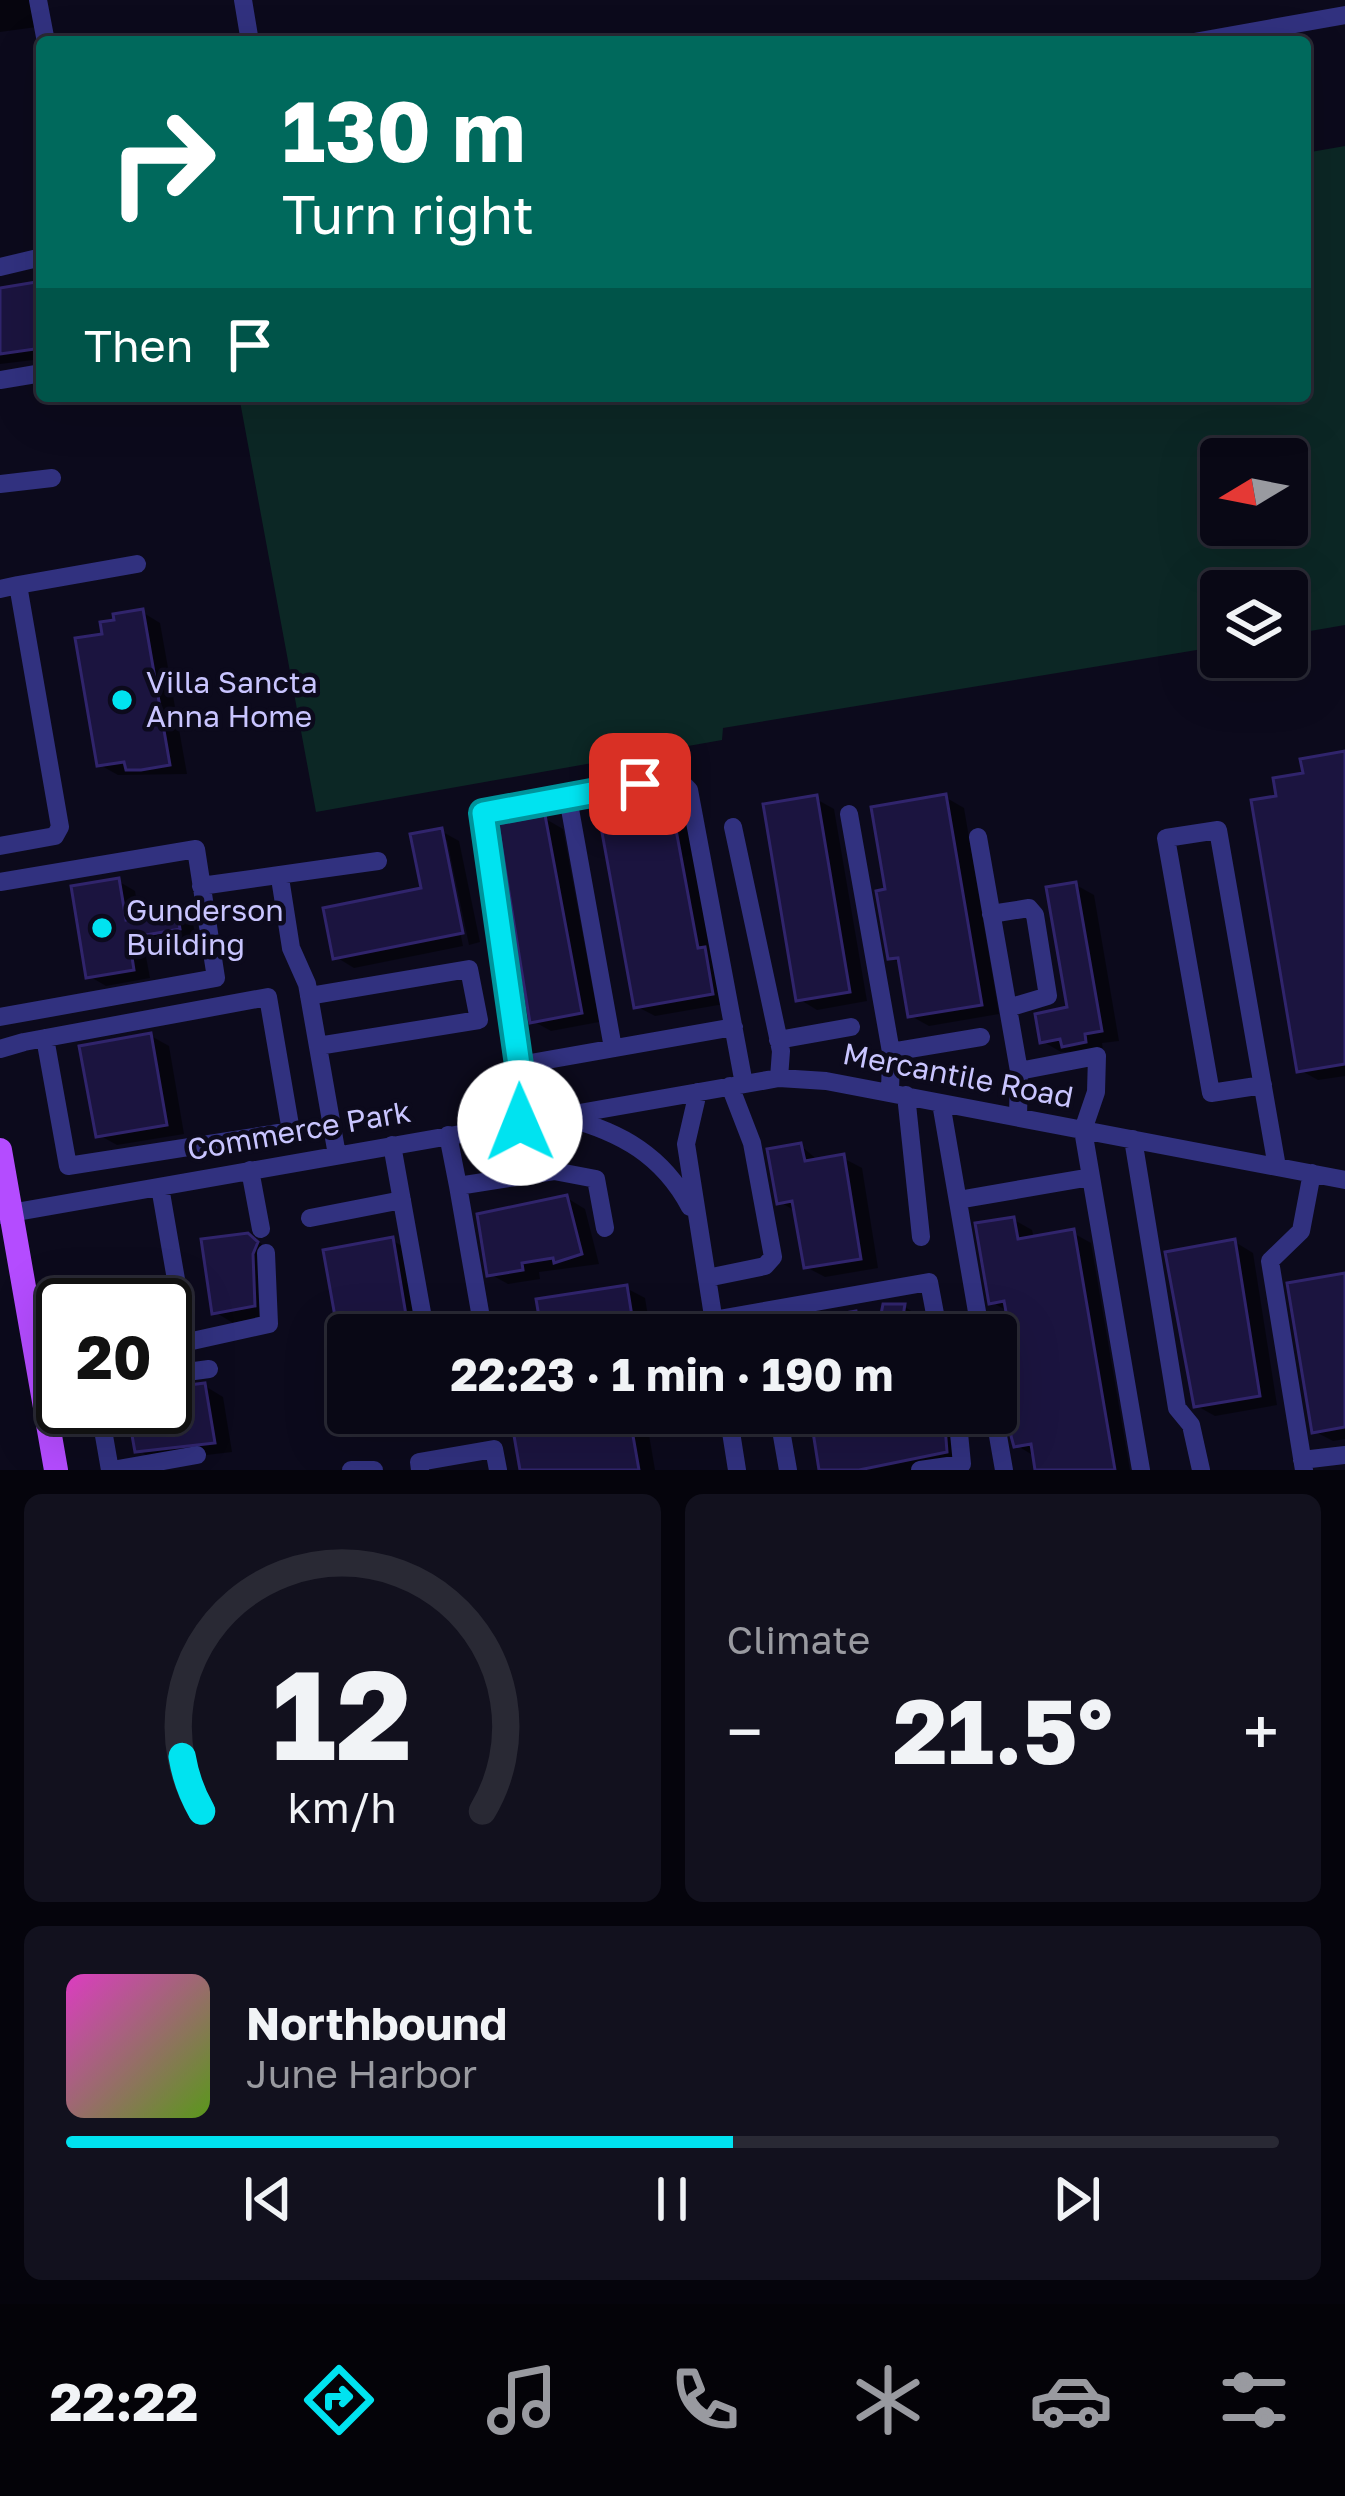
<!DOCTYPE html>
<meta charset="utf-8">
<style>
:root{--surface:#090815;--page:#12111e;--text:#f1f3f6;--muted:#999aa0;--line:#292934;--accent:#00e3f0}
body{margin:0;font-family:"Golos Text",sans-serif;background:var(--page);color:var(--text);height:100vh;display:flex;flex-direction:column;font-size:45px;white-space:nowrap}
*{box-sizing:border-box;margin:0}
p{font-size:39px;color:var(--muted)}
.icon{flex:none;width:66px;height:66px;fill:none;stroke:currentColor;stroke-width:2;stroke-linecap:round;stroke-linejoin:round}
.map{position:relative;height:1470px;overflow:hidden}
.side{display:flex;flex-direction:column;gap:24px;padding:24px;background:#05040c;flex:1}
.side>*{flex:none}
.banner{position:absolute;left:36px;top:36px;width:1275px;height:366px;border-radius:12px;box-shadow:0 12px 48px #0002,0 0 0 3px var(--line);background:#00695c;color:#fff;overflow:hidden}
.needle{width:78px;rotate:260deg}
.controls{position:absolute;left:1200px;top:438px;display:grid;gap:24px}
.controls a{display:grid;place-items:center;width:108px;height:108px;border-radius:12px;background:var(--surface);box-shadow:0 12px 48px #0002,0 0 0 3px var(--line);font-size:60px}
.speed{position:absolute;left:36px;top:1278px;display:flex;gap:24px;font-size:60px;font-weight:700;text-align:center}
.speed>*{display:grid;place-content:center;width:156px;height:156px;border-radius:50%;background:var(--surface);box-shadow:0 12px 48px #0002,0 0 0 3px var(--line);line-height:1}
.speed .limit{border:6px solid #111;border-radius:18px;background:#fff;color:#111}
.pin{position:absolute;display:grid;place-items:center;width:102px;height:102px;color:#fff;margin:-51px;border-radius:24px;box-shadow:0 6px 18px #0006}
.me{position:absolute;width:132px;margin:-66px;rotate:359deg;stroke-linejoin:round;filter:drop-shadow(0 0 9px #0008)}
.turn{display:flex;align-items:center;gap:42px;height:252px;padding:0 48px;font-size:54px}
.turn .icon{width:156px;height:156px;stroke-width:2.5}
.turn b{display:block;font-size:84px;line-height:102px}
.then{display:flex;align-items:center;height:114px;padding:0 48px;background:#0003;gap:24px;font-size:45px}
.big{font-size:90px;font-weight:700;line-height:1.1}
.side .widget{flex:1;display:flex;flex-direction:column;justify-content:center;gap:18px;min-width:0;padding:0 42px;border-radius:18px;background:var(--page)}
.side .dial{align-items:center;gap:0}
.dial svg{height:312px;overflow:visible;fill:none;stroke:var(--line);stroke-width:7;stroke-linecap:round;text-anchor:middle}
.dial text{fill:var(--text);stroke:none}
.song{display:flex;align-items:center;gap:36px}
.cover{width:144px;height:144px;border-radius:18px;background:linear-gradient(135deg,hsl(310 70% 55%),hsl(90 70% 35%))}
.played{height:12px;border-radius:6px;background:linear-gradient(90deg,var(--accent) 55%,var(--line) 55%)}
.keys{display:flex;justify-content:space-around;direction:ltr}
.heat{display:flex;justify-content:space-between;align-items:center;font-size:66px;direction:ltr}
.side .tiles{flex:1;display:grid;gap:24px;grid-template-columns:1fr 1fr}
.widget:last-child{grid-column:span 2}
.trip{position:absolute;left:327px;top:1314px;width:690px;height:120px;border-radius:12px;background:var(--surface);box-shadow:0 12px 48px #0002,0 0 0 3px var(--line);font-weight:700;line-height:120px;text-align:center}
.tab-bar{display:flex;height:192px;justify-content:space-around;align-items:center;background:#040308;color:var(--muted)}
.tab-bar .icon{width:84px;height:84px}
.tab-bar .current{color:var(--accent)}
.tab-bar b{font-size:54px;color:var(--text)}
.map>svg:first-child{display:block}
</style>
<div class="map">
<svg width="1345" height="1470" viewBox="0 0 1345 1470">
<rect width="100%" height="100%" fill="#0c0a1c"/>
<path fill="#0c2725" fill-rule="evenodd" d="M1345 146V625L1287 635V591H1221V646L723 728 722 740 316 812 239 396H1305V153ZM1221 459H1287V525H1221Z"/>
<path fill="#0007" d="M0 0H40L44 26 0 32Z
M42 284V359L0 364V293Z
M142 612 160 623 187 774 118 775 100 765 106 636Z
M1345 754V1076L1318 1080 1300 1070 1279 798Z
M669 795 687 806 730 1003 655 1016 636 1006Z
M945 797 964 808 999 1014 929 1026 911 1016 902 964 891 958 888 891Z
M816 799 834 809 867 1001 817 1010 799 999Z
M544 818 563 829 599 1022 551 1031 533 1021Z
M441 831 459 841 480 942 469 945 447 840H441L463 946 354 968 336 957 424 890Z
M118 881 135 891 140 920 177 914 193 924 196 937 144 946 150 978 106 986 89 976Z
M1076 885 1094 895 1119 1041 1102 1043 1103 1051 1061 1052 1042 1041 1070 1009Z
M151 1036 169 1046 184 1134 117 1145 99 1135Z
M801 1146 820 1162 843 1158 862 1168 878 1268 825 1277 806 1267 797 1212 780 1202Z
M567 1198 585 1209 599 1264 539 1272 540 1279 508 1284 490 1274Z
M1014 1220 1032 1230 1034 1239 1073 1233 1091 1243 1130 1470H1039L1036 1457 1016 1445 1021 1380 1009 1312 992 1302Z
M248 1236 267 1247 272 1315 233 1323 215 1312Z
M392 1240 410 1251 424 1330 348 1335 340 1331Z
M1235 1242 1253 1253 1277 1405 1215 1416 1197 1406Z
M1345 1276V1439L1333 1441 1314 1431Z
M626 1288 645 1298 651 1335H545Z
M885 1307H905L922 1318 919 1335H880Z
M856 1314 874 1325 875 1335H799Z
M205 1386 223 1397 232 1452 156 1461 138 1450 130 1407H165V1391Z
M628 1413 647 1423 655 1470H523Z
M813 1413H961L965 1462 921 1470H822Z"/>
<path fill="#1b143f" stroke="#30246c" stroke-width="3" d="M42 281V348L0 354V288Z
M143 609 170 765 141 770H126L124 762 97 766 75 638 102 634 100 622 114 620 113 614Z
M1345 751V1064L1297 1072 1251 800 1276 796 1273 778 1303 773 1300 759Z
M669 792 698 948 705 947 713 994 634 1008 597 805Z
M946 794 982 1005 908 1017 898 958 888 959 876 891 885 889 871 807Z
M817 795 850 992 796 1001 763 804Z
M545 815 582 1013 530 1023 498 824Z
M442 828 463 933 333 959 323 908 421 888 410 834Z
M119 878 126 920 177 911 180 929 129 938 134 970 86 978 71 886Z
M1076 882 1102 1031 1085 1034 1086 1042 1062 1047 1060 1039 1040 1043 1035 1014 1067 1007 1046 887Z
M151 1033 167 1125 96 1137 79 1046Z
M801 1143 805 1161 844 1154 861 1259 804 1268 792 1201 777 1204 767 1149Z
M567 1195 582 1254 554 1263 553 1258 522 1263 523 1270 487 1276 477 1214Z
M1014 1217 1018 1239 1074 1229 1115 1470H1035L1031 1444 1014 1447 996 1381 1018 1377 1004 1301 989 1304 975 1223Z
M248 1233 258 1242 253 1254 255 1306 212 1314 201 1239Z
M393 1237 407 1321 338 1333 323 1250Z
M1235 1239 1260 1396 1194 1407 1165 1252Z
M1345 1273V1427L1312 1433 1287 1283Z
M627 1285 635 1335H542L536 1299Z
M883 1304H905L900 1335H877Z
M856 1311 860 1335H796L794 1322Z
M205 1383 215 1443 135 1452 127 1407H165V1388Z
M610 1413H629L639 1470H520L513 1430Z
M810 1413H944L947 1452 859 1470H819Z"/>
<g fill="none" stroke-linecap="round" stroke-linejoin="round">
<path stroke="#31317f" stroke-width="18" d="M38 0 46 42
M243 0 250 42
M1194 42 1345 15
M0 267 42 257
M0 380 42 373
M0 484 52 478
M18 585 137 564
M0 589 18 585 60 827 55 836 0 846
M568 798 613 1048
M849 814 891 1052 890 1093
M733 827 781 1051 779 1078
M978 837 1019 1071
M280 878 291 948 307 984 337 1155
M0 882 196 849 216 978 0 1017
M201 886 378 861
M991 914 1029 908 1035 915 1048 996 1008 1008
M309 996 469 969 479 1020 318 1046
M778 1040 851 1027
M0 1049 24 1042 268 997 291 1131 68 1166 45 1038
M891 1052 981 1037
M519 1065 483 813 676 777 689 790 744 1084
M1263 1085 1211 1093 1166 838 1218 830 1277 1167
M698 1092 686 1144 716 1335
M906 1095 921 1237
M941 1103 981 1335
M1018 1117 1019 1071 1097 1056 1096 1092 1083 1130 1141 1470
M567 1118C621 1132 663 1156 690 1207
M520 1123 519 1065 734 1027
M448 1135 458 1186
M1133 1139 1177 1408 1191 1425 1201 1470
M392 1145 426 1335
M250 1170 261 1229
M160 1187 187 1343
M958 1200 1091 1177
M0 1215 779 1078 826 1081 1345 1180
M310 1218 402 1200
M707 1278 765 1266 773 1257 752 1143 730 1086
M713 1320 929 1282 939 1335
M484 1335 458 1186 554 1171 596 1179 605 1228
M165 1347 269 1324 266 1253
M39 1370 63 1365
M165 1375 209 1369
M99 1407 110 1470
M728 1413 737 1470
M778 1413 788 1470
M994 1413 1004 1470
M1302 1460 1345 1455
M112 1470 197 1455
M351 1470H374
M420 1470 419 1462 494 1449 498 1470
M920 1470 962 1464 957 1413
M1304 1470 1270 1261 1301 1231 1312 1173"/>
<path stroke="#b44cff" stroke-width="24" d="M0 1150 56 1470"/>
</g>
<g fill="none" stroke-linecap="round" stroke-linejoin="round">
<g stroke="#00949c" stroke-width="30">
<path id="route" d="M520 1123 519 1065 483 813 640 784"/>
</g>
<use href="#route" stroke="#00e3f0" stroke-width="21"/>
</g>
<g fill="#00e3f0" stroke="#0c0a1c" stroke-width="4.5">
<circle cx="122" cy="700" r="12"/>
<circle cx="102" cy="928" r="12"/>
</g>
<g text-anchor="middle" stroke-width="9" stroke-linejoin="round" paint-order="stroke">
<g font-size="30" fill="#c9c5ff" stroke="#0c0a1c" text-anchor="start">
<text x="146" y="693">Villa Sancta<tspan x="146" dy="34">Anna Home</tspan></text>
<text x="126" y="921">Gunderson<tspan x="126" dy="34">Building</tspan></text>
</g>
<g font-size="30" fill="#c9c5ff" stroke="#0c0a1c">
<text transform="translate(958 1076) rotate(11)" y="10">Mercantile Road</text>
<text transform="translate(299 1131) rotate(-10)" y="10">Commerce Park</text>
</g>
</g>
</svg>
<div class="controls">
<a><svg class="needle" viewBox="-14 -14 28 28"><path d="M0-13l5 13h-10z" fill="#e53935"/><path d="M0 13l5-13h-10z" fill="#999aa0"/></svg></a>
<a><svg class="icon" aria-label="layers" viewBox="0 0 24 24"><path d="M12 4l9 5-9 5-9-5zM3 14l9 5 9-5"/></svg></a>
</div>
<div class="speed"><div class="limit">20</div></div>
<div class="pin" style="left:640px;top:784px;background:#d93025"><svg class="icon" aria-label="arrive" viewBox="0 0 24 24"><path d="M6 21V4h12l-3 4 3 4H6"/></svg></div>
<svg class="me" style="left:520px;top:1123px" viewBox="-20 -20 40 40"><circle r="19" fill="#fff"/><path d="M0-13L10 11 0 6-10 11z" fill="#00e3f0"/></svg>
<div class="trip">22:23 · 1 min · 190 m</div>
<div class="banner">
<div class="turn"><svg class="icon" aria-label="right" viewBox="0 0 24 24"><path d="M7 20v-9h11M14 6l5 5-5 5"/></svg><div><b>130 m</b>Turn right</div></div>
<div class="then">Then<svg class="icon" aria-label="arrive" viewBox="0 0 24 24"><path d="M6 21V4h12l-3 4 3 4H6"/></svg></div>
</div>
</div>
<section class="side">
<div class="tiles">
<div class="widget dial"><svg viewBox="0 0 100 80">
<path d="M14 69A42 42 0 1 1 86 69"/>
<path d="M14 69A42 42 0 0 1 9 55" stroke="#00e3f0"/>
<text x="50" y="56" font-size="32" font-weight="700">12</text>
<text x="50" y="72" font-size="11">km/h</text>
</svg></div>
<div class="widget"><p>Climate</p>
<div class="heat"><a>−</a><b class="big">21.5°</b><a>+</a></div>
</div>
<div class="widget">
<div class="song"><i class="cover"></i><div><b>Northbound</b><p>June Harbor</p></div></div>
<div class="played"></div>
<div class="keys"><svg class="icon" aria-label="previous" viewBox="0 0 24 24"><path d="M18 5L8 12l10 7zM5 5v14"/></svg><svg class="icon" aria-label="pause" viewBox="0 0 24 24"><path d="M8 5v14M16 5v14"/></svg><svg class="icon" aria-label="next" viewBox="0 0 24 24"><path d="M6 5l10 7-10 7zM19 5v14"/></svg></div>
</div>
</div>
</section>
<nav class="tab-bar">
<b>22:22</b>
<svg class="icon current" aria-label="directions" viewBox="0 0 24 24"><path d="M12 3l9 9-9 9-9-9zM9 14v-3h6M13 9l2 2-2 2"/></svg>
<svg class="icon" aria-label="music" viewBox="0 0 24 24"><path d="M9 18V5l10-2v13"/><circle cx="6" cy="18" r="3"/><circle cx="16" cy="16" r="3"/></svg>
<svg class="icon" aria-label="phone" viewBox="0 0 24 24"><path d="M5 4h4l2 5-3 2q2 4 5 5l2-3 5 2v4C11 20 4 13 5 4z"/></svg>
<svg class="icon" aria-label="climate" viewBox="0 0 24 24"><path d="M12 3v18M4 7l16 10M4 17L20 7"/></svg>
<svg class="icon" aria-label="car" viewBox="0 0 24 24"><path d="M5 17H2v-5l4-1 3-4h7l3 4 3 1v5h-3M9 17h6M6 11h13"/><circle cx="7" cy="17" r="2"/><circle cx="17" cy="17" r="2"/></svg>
<svg class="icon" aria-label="filters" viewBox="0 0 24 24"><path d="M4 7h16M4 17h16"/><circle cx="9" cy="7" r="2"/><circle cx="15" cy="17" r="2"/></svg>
</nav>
